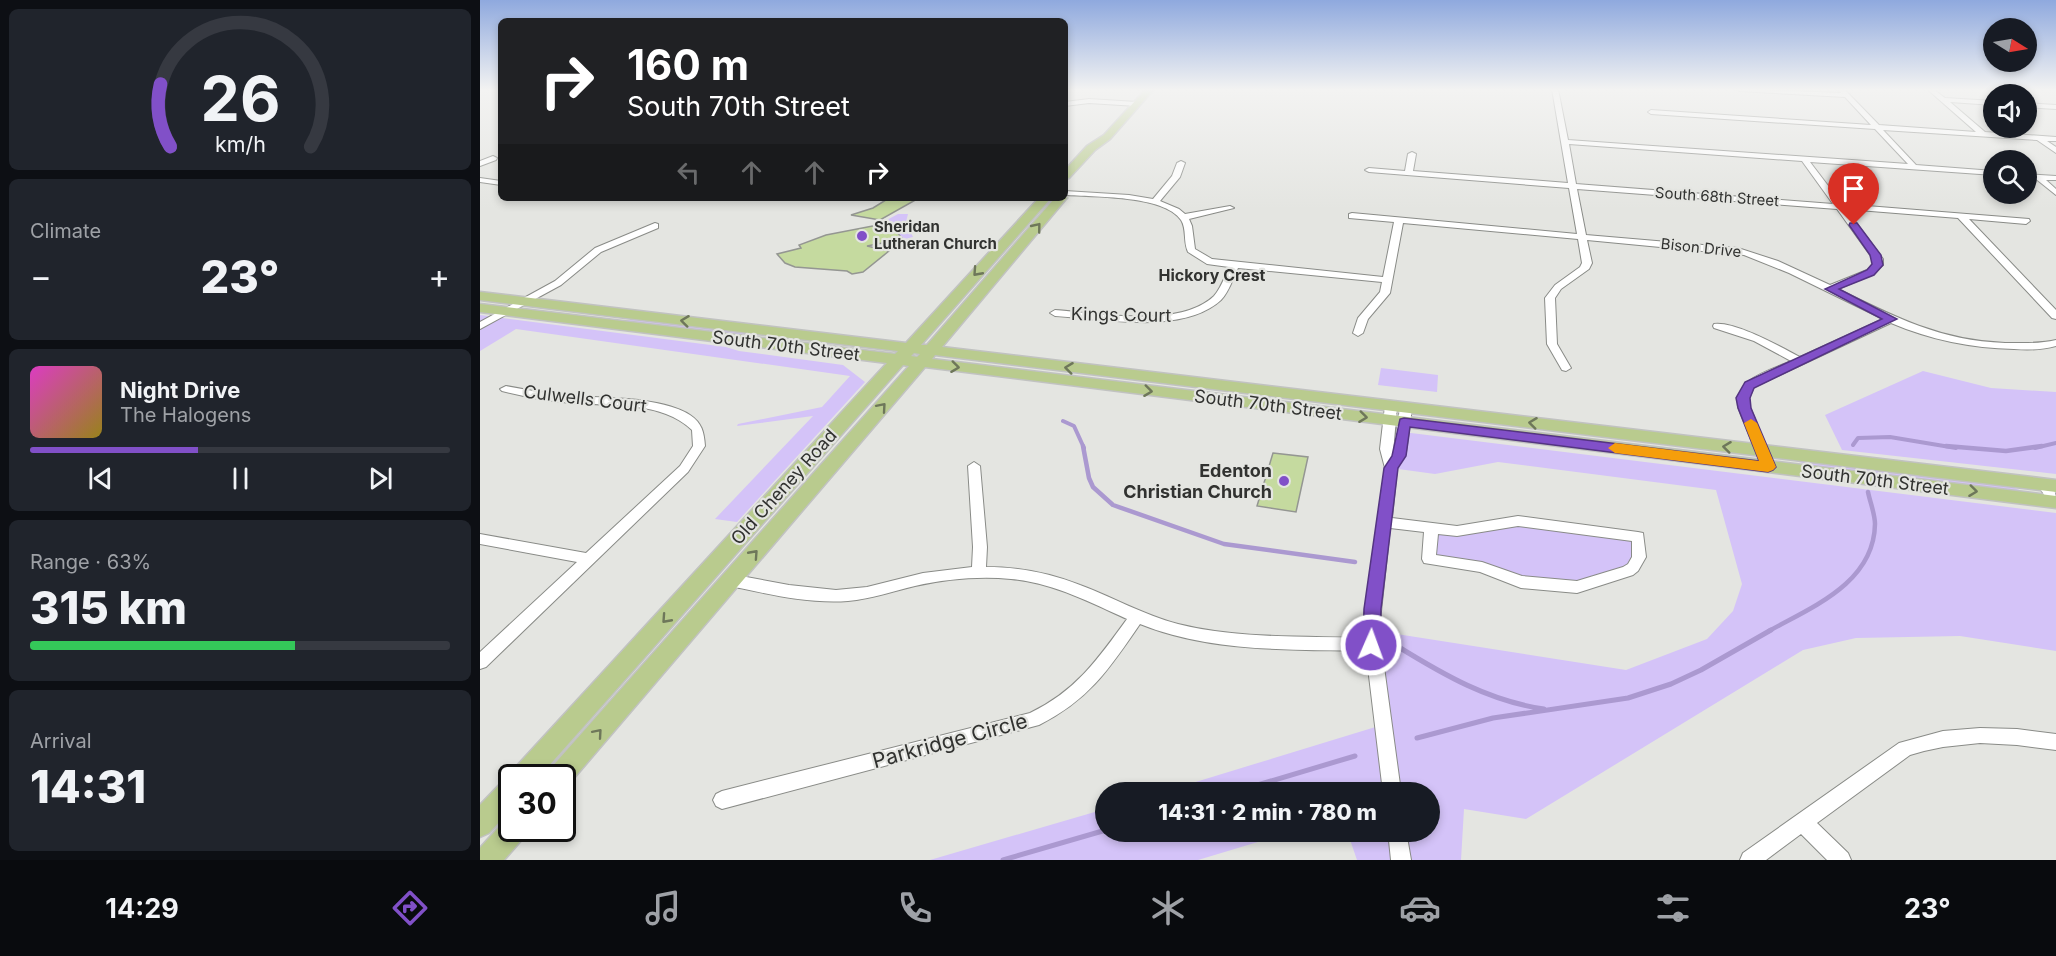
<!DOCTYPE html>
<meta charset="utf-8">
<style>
:root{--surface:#171b24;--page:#20242c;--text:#f1f3f6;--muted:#9ea1a6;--line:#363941;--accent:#8150c8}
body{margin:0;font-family:Inter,sans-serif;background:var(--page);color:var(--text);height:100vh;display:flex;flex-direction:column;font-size:22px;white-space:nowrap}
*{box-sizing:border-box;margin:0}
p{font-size:20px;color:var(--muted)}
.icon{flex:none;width:33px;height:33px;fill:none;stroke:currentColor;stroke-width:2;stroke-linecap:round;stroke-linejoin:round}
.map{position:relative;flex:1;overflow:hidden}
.panel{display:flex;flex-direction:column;gap:9px;padding:9px;background:#0d0f14;width:480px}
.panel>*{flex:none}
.banner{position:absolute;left:18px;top:18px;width:570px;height:183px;border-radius:9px;box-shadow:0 3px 9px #0003;background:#202124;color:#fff;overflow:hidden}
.needle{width:39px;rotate:101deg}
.buttons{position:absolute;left:1503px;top:18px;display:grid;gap:12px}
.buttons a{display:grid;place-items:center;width:54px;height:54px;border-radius:50%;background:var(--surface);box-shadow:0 3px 9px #0003;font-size:30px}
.speed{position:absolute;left:18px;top:764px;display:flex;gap:12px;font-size:30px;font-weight:700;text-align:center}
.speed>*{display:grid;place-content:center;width:78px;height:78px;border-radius:50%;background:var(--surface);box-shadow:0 3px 9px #0003;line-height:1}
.speed .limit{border:3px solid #111;border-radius:9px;background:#fff;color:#111}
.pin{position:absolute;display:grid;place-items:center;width:51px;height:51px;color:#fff;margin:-62px -26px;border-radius:50% 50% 50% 0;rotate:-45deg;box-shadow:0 0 6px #0007}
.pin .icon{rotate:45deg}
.me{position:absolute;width:66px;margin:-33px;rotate:2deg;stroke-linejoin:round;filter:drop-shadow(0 0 4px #0008)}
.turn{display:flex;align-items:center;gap:21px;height:126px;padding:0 30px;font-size:27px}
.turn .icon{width:78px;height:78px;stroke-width:2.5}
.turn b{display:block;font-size:42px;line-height:51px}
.lanes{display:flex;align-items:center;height:57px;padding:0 30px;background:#0003;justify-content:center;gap:30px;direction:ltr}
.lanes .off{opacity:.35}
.big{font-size:45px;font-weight:800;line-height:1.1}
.panel .card{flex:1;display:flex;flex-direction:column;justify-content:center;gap:9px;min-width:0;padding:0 21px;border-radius:9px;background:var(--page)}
.panel .dial{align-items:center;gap:0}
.dial svg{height:156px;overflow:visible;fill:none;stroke:var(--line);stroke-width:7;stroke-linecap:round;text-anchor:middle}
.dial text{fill:var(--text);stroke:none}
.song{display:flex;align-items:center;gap:18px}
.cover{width:72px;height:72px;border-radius:9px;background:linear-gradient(135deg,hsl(310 70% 55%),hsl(50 70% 35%))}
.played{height:6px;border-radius:3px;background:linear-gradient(90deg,var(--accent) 40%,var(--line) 40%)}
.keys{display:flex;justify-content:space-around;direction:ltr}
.heat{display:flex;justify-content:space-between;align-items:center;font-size:33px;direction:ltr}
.charge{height:9px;border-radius:4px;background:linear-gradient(90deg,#34c759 63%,var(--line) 0)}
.trip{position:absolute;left:615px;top:782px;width:345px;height:60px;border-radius:30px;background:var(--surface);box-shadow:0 3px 9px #0003;font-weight:800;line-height:60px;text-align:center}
.dock{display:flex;height:96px;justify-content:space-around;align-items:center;background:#090b0e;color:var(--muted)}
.dock .icon{width:42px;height:42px}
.dock .active{color:var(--accent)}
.dock b{font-size:27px;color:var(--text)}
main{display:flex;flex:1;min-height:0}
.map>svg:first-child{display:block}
</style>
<main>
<section class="panel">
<div class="card dial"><svg viewBox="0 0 100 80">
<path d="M14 69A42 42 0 1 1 86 69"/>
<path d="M14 69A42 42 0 0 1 9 37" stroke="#8150c8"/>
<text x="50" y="56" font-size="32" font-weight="700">26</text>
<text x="50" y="72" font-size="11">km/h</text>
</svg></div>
<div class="card"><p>Climate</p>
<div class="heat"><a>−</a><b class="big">23°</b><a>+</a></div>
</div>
<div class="card">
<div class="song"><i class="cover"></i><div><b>Night Drive</b><p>The Halogens</p></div></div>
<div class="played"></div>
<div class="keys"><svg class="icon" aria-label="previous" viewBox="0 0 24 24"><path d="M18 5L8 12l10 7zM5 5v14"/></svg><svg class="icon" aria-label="pause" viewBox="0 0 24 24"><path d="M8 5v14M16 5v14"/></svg><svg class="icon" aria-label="next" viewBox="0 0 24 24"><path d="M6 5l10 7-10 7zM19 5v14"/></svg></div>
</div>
<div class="card"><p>Range · 63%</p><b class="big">315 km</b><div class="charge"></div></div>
<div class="card"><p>Arrival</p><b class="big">14:31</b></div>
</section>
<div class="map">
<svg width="1576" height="860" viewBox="0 0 1576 860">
<rect width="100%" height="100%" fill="#e4e5e1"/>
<path fill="#d4c3f8" d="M418 214H428L426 222 433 237 421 240 412 227 403 222Z
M0 315 246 347 259 351 363 365 385 382 257 522 235 519 333 416 257 426 258 424 342 407 370 376 36 329 0 351Z
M131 320H164L276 334H248Z
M901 368 958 375 957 392 898 385Z
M1443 371 1511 388 1576 392V474L1362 450 1345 415Z
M923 432 1576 513V651L1480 636 1376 638 1323 650 1046 819 984 809 981 860H877L867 831H950V792H683L902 725 891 630 1146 670 1227 639 1253 611 1262 584 1236 490 1018 462 955 474 911 468Z
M1305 458 1523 484 1545 492 1336 467Z
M1014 523 1158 537 1160 561 1097 587 949 559 951 528Z
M625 809 626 831H814L718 860H450Z"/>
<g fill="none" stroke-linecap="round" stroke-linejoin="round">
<path stroke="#ab99d0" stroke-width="4" d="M583 421 594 426 604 448
M1373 445 1378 438 1410 437 1476 448
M1555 448 1576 443"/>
<path stroke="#ab99d0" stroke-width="4.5" d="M603 446 609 478 613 487 633 505 744 544 875 562
M1466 446 1526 451 1562 446
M1289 631C1332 607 1394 583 1395 524 1395 514 1390 502 1388 492"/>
<path stroke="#ab99d0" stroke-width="5" d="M917 646C964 675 1009 701 1064 709
M937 738 1013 718 1148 698 1191 684 1221 670 1291 630
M754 792 875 756
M523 860 626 830"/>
</g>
<path fill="#c5da9f" stroke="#949692" stroke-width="1.5" d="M409 198H439L400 220 371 215 393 208Z
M408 223 423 239 387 246 409 251 383 272 372 274 367 271 315 267 305 263 297 254 321 248 319 245 346 235Z
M793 453 828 457 816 512 777 506Z"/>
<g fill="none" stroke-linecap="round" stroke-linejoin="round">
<g stroke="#898b87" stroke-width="2">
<path id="minor" d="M1072 89H1078L1088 140 1428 164 1395 129 1171 114 1168 112 1171 110 1391 125 1365 97 1259 91 1256 89 1361 93 1358 89H1364L1399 125 1496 132 1447 89H1453L1465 98 1514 101V105L1470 102 1505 132 1576 137V141H1567L1576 147V153L1557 140 1403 130 1436 165 1514 171V175L1330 162 1362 204 1549 219 1550 221 1546 224 1489 219 1576 310V319L1572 318 1478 218 1366 209 1403 259V265L1393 274 1358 289C1414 317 1462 341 1525 343 1542 343 1559 344 1576 340V346C1562 350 1548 350 1534 349 1491 348 1451 340 1411 323L1274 387 1269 398 1270 407 1294 467 1288 471 1282 467 1258 407C1255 378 1289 371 1311 361L1274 341 1234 328 1233 326 1234 324C1255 321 1301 347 1320 357L1403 319 1309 273 1264 255 1107 240 1112 263 1109 269 1081 289 1075 298 1077 344 1091 368 1086 371 1082 370 1067 344 1065 298 1075 285 1100 267 1102 263 1098 239 923 223 910 293 888 319 883 333 878 336 873 333 878 318 900 292 902 282 758 268C753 278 749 292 741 300 703 335 622 319 575 316L570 313 575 310C619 313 699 329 734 296 741 288 745 276 749 267L727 264 708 252C703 242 707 229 701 220 684 195 613 197 585 195V191L649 195 673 199 692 176 697 163 701 161 705 163 700 177 680 201 699 209 705 214 750 206 754 208 709 219 712 226 715 249 732 259 903 277 914 222 869 218V214L872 213 1097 234 1089 188 889 172 885 170 889 168 925 171 928 154 932 152 936 154 933 171 1088 183ZM1089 144 1322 161 1353 204 1096 184ZM1097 189 1357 209 1393 259V264L1387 270 1350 285 1298 261 1258 248 1106 235Z
M609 99 657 102 660 104 657 106 609 103 585 106V102Z
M1546 103 1576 105V109L1546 107Z
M13 156 17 158 16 160 0 166V161Z
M1546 174 1576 176V180H1566L1576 189V195L1556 179 1546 178Z
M0 178 21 181V185L0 182Z
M175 223 178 224V228L121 252 81 285 0 329V322L75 281 115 248Z
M26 386C47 390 69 394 91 396 123 398 182 397 210 415 222 423 224 432 225 446L208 472 6 667 0 669V652L97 562 0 544V534L106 553 200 466 213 446 212 430C182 401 131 406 91 403 68 401 45 397 22 391L20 389Z
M911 402 917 406 913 453 920 408 926 404 932 408 926 452 917 468 912 518 977 526 1038 516 1158 532 1163 533 1166 557 1158 571 1153 575 1097 593 1041 588 1000 572 944 563 942 559 944 532 910 528 899 630 921 792H903L886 651C810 649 732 653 660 624 629 669 609 700 559 725L242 809 236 806 233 800 236 794 242 791 550 713C596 691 618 659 647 619 609 602 573 583 531 579 500 576 466 579 435 586 413 591 391 599 368 601 329 604 288 594 250 586L245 584 243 580 245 576 250 574 309 585 356 590 387 587 443 573 492 567 493 547 488 466 494 462 500 466 507 547 506 567C539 567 570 573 600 585 633 597 663 615 698 624 759 639 822 636 884 638L883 630 905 468 900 449 905 406ZM1038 526 1152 541V557L1148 564 1143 567 1097 581 1042 576 1002 562 956 555 958 534 977 536Z
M1563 480C1576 483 1576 496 1576 507L1571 505 1557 484 1558 481Z
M1500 728 1537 729 1576 734V750L1537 745 1500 743 1463 747 1444 751 1430 755 1337 823 1368 853 1371 860H1347L1321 834 1286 860H1260L1263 853 1419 743 1463 731Z
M908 831H926L931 860H911Z"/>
</g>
<g stroke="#c1c2c1" stroke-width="3">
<path id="major" d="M666 89H674L630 139 615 150 589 178 585 179V170L607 146 624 135Z
M585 196 587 198 585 200 462 347 1576 480V492L455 355 452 359 1576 496V508L445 367 88 785 82 787V777H67L70 769 429 366 423 365 59 777H32V808L9 833 0 837V805L23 781 31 777 34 769 407 363 0 312V304L415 354 418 351 0 300V292L426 343 559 198H571L441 345H447L575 198H585ZM434 353 440 354 437 357 431 356Z
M32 817V828H48L44 837 24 860H0V848L26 819Z"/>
</g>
<use href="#minor" fill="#fff" fill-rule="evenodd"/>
<use href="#major" fill="#b9cb8e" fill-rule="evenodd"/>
</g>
<defs><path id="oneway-chevron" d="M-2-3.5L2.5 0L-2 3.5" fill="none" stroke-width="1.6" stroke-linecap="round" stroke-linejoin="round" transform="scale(1.5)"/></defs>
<g stroke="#6e775a">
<use href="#oneway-chevron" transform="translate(557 227) rotate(-51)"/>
<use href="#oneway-chevron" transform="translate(497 272) rotate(132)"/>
<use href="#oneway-chevron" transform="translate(205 321) rotate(-173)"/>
<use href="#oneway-chevron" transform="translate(475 367) rotate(7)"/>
<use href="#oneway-chevron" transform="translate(589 368) rotate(-173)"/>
<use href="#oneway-chevron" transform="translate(668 391) rotate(7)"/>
<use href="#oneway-chevron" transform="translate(402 407) rotate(-49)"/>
<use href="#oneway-chevron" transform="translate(883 417) rotate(7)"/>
<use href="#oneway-chevron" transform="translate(1053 423) rotate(-173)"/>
<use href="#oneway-chevron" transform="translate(1247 447) rotate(-173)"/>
<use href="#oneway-chevron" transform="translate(1493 491) rotate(7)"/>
<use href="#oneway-chevron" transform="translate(274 554) rotate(-48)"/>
<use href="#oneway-chevron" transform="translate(186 619) rotate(132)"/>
<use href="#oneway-chevron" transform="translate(118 733) rotate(-49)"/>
</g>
<linearGradient id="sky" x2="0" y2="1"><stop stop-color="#8fa9de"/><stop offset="0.43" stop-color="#f3f3f2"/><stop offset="1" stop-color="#f3f3f2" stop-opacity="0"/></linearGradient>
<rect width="1576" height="209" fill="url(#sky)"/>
<path fill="#8150c8" stroke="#543482" stroke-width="1.5" d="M1370 223H1377L1401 255 1403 265 1394 275 1359 289 1417 319 1274 388 1270 398 1271 408 1296 467 1293 470 1288 472 930 427 926 456 918 468 901 609 900 645 898 650 891 652 885 650 883 645 884 609 904 468 912 456 920 419 924 418 1279 461 1258 408 1256 398 1265 382 1402 319 1345 289 1387 270 1392 264 1390 255 1369 225Z"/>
<path fill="#f59e0b" d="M1271 419 1277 423 1296 467 1293 470 1288 472 1135 453 1128 448 1135 443 1279 461 1264 423Z"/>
<g fill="#8150c8" stroke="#e4e5e1" stroke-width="2">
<circle cx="382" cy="236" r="6"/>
<circle cx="804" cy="481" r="6"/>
</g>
<g text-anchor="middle" stroke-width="4.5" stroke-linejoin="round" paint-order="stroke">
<g font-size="15" fill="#313230" stroke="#e4e5e1">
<text transform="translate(1237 197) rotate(4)" y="5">South 68th Street</text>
<text transform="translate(1221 248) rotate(6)" y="5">Bison Drive</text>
</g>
<g font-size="15" font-weight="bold" fill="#313230" stroke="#e4e5e1" text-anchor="start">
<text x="394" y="232">Sheridan<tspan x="394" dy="17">Lutheran Church</tspan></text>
</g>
<g font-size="16" font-weight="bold" fill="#313230" stroke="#e4e5e1">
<text x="732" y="281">Hickory Crest</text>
</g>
<g font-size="18" fill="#313230" stroke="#e4e5e1">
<text transform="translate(641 315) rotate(1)" y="6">Kings Court</text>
<text transform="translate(306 346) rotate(7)" y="6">South 70th Street</text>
<text transform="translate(105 399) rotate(7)" y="6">Culwells Court</text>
<text transform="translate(788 405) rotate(7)" y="6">South 70th Street</text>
<text transform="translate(1395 480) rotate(7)" y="6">South 70th Street</text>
<text transform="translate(304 487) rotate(-48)" y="6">Old Cheney Road</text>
</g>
<g font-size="18" font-weight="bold" fill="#313230" stroke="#e4e5e1" text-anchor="end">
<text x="792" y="477">Edenton<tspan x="792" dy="21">Christian Church</tspan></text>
</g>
<g font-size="21" fill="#313230" stroke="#e4e5e1">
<text transform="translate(470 741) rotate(-15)" y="7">Parkridge Circle</text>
</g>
</g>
</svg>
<div class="buttons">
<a><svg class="needle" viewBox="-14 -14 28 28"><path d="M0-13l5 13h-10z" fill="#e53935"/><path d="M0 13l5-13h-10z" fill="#9ea1a6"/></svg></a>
<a><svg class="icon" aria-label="sound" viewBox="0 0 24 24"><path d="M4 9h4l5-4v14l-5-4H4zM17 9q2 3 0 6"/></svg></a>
<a><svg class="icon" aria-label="search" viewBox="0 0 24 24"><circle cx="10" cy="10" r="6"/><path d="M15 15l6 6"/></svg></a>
</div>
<div class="speed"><div class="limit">30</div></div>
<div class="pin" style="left:1374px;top:225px;background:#d93025"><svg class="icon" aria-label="arrive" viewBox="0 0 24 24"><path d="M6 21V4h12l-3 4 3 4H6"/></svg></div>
<svg class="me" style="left:891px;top:645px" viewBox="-20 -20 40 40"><circle r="17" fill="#8150c8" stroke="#fff" stroke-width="3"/><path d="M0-11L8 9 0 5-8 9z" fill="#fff"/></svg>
<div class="trip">14:31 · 2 min · 780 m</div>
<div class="banner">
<div class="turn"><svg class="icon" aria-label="right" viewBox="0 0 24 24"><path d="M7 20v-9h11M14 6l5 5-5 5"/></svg><div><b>160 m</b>South 70th Street</div></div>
<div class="lanes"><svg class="icon off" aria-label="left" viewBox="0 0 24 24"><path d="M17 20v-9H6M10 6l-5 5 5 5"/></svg><svg class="icon off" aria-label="ahead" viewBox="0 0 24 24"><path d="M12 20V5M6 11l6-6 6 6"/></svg><svg class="icon off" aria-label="ahead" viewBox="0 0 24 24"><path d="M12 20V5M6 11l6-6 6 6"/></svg><svg class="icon" aria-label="right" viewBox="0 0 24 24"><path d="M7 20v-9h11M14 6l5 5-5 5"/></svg></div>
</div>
</div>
</main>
<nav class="dock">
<b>14:29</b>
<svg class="icon active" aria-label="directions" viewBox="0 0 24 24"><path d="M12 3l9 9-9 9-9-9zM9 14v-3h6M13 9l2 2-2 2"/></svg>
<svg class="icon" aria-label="music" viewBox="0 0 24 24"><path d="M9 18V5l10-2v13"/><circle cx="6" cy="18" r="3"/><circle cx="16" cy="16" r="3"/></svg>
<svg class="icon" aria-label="phone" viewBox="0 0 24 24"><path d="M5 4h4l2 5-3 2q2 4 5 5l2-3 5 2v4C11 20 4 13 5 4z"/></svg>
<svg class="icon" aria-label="climate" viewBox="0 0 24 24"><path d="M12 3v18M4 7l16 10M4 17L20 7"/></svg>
<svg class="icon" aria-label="car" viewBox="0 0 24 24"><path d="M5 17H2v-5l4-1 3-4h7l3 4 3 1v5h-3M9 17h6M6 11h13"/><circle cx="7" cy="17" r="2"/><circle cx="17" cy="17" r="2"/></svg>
<svg class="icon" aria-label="filters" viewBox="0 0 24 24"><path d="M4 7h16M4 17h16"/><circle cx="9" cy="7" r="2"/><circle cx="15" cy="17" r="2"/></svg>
<b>23°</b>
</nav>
